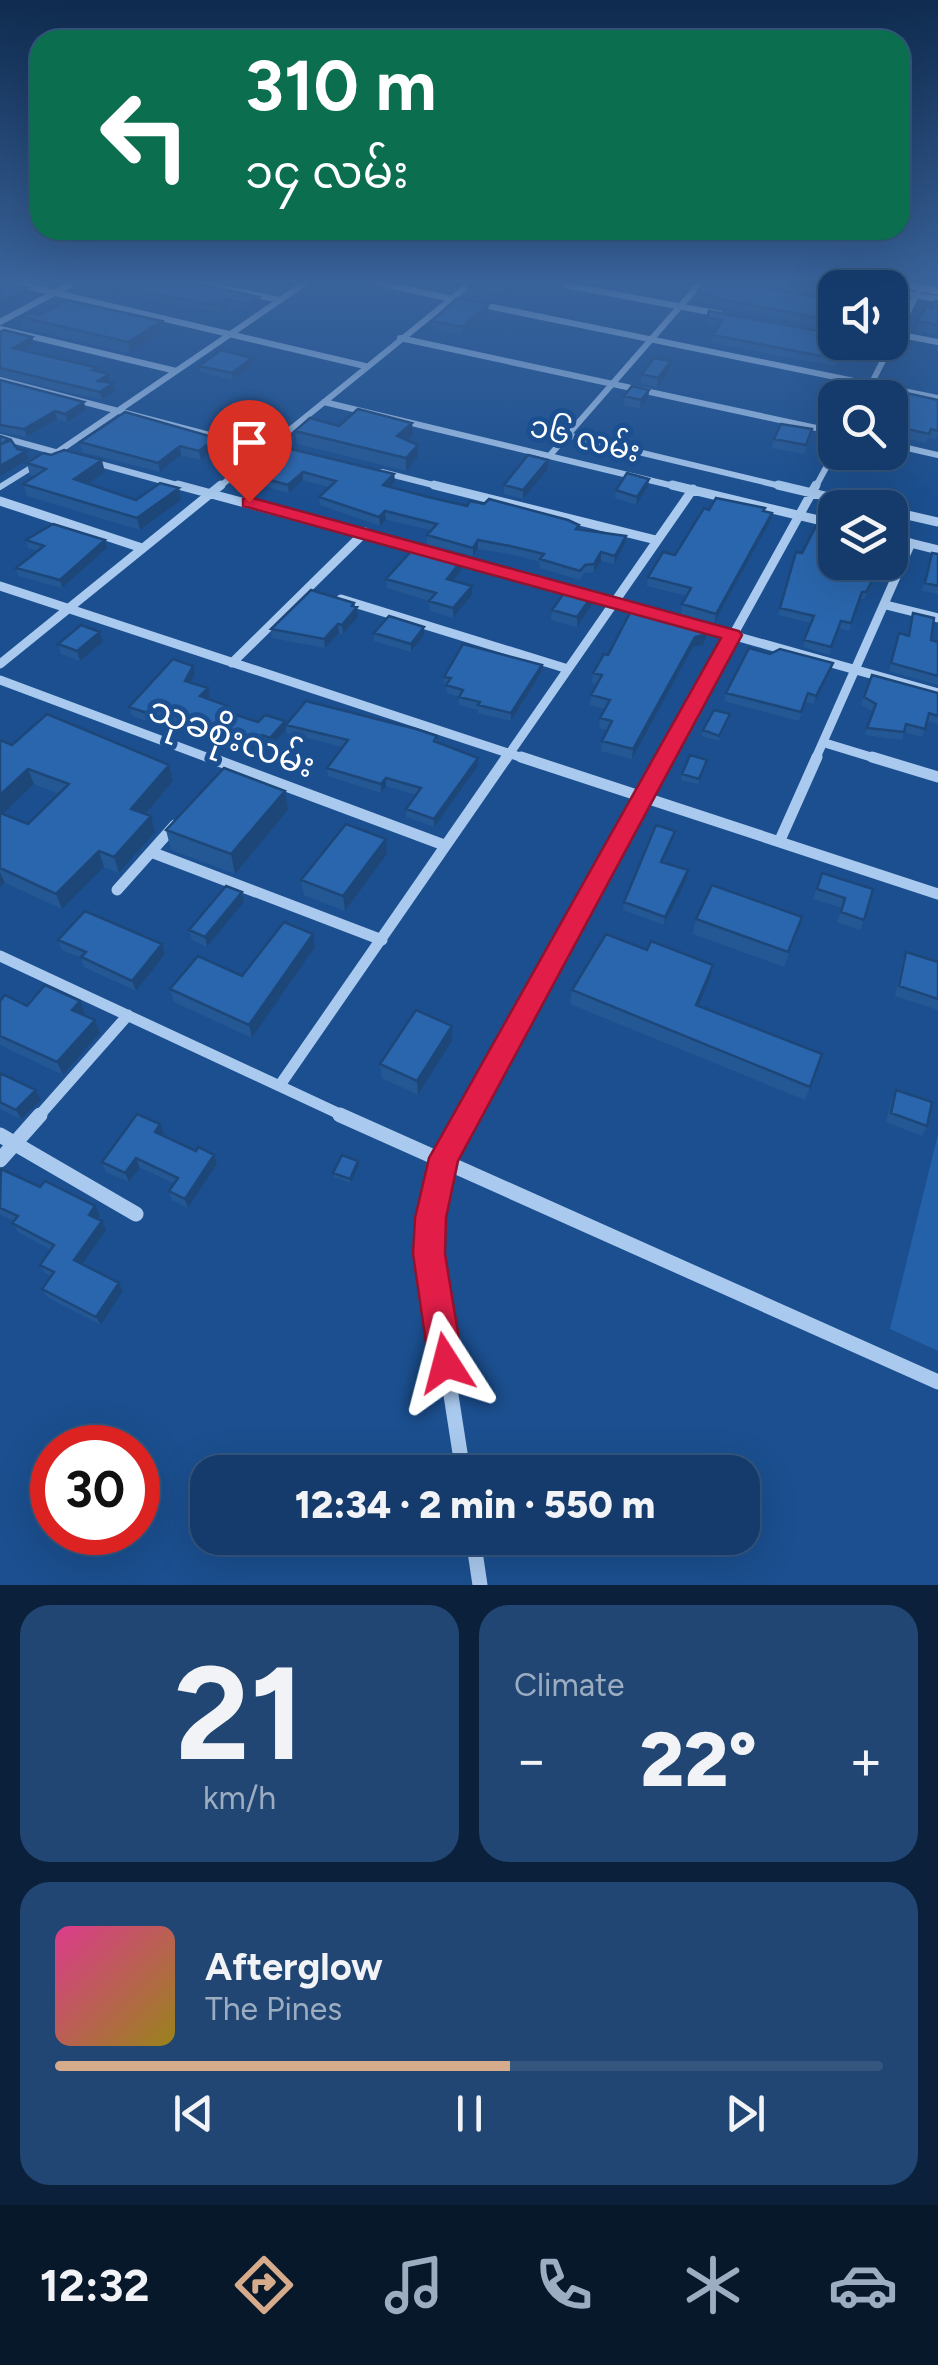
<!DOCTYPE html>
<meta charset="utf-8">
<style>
:root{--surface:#143b6b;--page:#214673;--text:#f1f3f6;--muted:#9dadc1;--line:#33557e;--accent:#d6ab8b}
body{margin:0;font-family:Figtree,"Noto Sans Myanmar",sans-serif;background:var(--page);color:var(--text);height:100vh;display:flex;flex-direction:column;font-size:38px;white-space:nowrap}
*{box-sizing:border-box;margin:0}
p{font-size:32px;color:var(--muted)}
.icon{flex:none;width:55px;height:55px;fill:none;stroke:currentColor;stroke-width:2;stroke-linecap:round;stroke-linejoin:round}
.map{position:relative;height:1585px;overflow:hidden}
.drawer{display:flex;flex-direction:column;gap:20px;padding:20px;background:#0b203b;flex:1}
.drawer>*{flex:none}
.banner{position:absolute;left:30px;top:30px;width:880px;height:210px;border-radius:30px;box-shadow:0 10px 40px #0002,0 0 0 2px var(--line);background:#0b6e4f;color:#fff;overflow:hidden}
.controls{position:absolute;left:818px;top:270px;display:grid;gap:20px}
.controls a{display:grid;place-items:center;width:90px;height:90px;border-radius:20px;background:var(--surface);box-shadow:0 10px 40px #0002,0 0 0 2px var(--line);font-size:50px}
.speed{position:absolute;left:30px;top:1425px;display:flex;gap:20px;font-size:50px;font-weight:700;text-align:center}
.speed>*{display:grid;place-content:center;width:130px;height:130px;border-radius:50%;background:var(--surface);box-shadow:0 10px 40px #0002,0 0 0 2px var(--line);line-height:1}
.speed .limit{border:15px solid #d22;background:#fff;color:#111}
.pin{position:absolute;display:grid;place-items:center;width:85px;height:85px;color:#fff;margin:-102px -42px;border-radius:50% 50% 50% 0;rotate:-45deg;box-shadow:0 0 10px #0007}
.pin .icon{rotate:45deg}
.me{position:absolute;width:110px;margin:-55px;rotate:351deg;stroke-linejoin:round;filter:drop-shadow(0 0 8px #0008)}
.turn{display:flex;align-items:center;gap:35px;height:210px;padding:0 50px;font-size:45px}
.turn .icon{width:130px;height:130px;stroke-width:2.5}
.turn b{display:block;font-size:70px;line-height:85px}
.big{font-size:75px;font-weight:800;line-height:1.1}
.drawer .card{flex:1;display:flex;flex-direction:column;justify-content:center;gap:15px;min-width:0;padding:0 35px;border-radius:30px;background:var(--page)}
.drawer .dial{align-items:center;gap:0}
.dial b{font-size:130px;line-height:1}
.song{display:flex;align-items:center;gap:30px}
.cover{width:120px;height:120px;border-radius:15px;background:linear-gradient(135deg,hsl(330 70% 55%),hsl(50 70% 35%))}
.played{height:10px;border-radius:5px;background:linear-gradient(90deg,var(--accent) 55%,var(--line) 55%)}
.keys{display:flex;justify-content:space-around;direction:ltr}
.heat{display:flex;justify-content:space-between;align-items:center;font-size:55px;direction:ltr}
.drawer .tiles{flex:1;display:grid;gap:20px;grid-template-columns:1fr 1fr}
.card:last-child{grid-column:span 2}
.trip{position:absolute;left:190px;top:1455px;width:570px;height:100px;border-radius:30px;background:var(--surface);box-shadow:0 10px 40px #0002,0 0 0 2px var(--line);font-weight:800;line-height:100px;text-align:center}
.dock{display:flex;height:160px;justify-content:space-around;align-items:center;background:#08182b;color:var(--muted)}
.dock .icon{width:70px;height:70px}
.dock .active{color:var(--accent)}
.dock b{font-size:45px;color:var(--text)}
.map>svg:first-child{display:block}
</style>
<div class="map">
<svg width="938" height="1585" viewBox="0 0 938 1585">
<rect width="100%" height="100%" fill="#1b4f8f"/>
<path fill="#2461a8" d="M938 1134V1351L890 1329Z"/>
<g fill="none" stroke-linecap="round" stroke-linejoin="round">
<path stroke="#a9c9ee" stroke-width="6" d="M179 279 280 300
M361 279 452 299
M534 279 720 314
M0 280 365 366
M890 291 938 299
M478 304 938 398
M0 322 80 279
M0 329 176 371
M896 334 938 342
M400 338 835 432
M873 342 891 346
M0 380 267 450
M864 398 920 288
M324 402 682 488
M567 435 789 488
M0 437 66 455
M890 444 938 455
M56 453 311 279
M551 454 704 279
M93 462 188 488
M382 472 445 488
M0 487 37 464
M218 488 476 279
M815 488 835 451"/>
<path stroke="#a9c9ee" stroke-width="9" d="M178 485 646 611
M434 485 656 540
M672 485 835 524
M778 485 875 508
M0 501 142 548
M890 511 938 522
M890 538 938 550
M0 586 529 760
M341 599 568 669
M886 605 938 618
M696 625 938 693
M232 663 365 532
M0 664 221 485
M0 680 214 760
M825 743 881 760
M505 760 693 489
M664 760 816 485
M815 760 911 543"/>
<path stroke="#a9c9ee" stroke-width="11" d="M208 757 444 845
M521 757 938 894
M872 757 938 777
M780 840 817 757
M151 852 382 940
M117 890 175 825
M0 956 346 1117
M280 1085 507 757
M38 1117 128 1015
M467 1117 666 757"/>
<path stroke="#a9c9ee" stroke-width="15" d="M340 1115 938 1382
M0 1135 136 1214
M0 1160 40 1115
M463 1472 429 1254C432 1197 441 1164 468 1115
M473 1538 480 1585"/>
<path fill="#f0f6ff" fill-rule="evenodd" d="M860 279H892L938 287V295Z"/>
</g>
<path fill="#245895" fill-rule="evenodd" d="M26 279H63L48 284Z
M80 279 260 303 249 310 228 306 221 311 201 309 121 293 111 298 76 289 74 283Z
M213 279H295L276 292Z
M421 279H468L451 291 421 283Z
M478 279 562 291 555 298 512 291 501 301 468 294V287Z
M579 279H695L681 294Z
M750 279H826L872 288H835V294Z
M698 290 835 300V329L717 306 697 297Z
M938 302V335L916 331 918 321Z
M488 312 462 335 432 330V321Z
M40 315 164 331 130 353 23 328 21 317Z
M707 318 870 348 866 356 844 353 835 366 712 343 713 335 718 327 706 325Z
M0 332 32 337 34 344 24 351 98 368 99 372 110 381 109 383H113L115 391 102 400 0 376Z
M252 358 253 364 233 380 200 372 199 366Z
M670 370 657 387 641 383 642 374Z
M0 380 86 410 67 422 57 419 27 437 0 432Z
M649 390 648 399 640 409 624 405V396Z
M890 398 938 400V434L935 440 928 438 926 443 890 435Z
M412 423 413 435 407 440 418 457 406 471 297 444 295 431 339 426Z
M774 439H810L804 454 772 448Z
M80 442 217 447 201 460 181 455 160 472 82 452Z
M283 447 394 474 395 482 390 487 467 506 579 525 578 530 626 536 625 544 614 564 601 561 594 572 584 573 580 580 540 568V562L510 554 478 549 473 556 427 544V535L431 530 386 520 380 526 320 505 319 497 329 487 303 480 289 493 249 482 248 474Z
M548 460V469L523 499 504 494V485Z
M27 463 105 472 88 483 136 500H181L140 530 27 496 23 484 35 476 30 475Z
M648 487 636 505 615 498 616 490Z
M709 510 764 512 772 513 770 522 714 623 681 614 682 604 687 596 647 586 648 577 675 555Z
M26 540H105L107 548 62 588 19 576 16 568 38 551 28 548Z
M796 552 878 562 870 588 864 599H860L849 631 839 628 829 655 803 647 811 623 778 615Z
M932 553 938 554V594L922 591Z
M462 570 453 580 472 595 453 618 430 611 429 601 387 588 386 579Z
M354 603 358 617 343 634 339 633 325 648 272 638 271 629Z
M591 606 577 627 551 620 552 610Z
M913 613 931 640 938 642V685L889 671 899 633 908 635Z
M424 627V635L411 652 374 641V633Z
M708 628 706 637 703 645 693 647 632 759 601 751 602 741 607 730 599 728 600 718 605 709 590 705 591 695 597 684 592 683 593 673 608 655Z
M100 632 103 642 80 661 61 654 58 644Z
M830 672 814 704 805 702 799 721 724 701 726 693Z
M541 673 511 721 478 713V710L459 705V697L447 693 446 685H444V677Z
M195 674 191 683 208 688 210 696 208 699 230 713 258 722 285 721 286 730 271 746 263 744 252 757 234 751 233 746 155 715 149 722 132 716 129 707Z
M872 675 938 693V724L927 721 922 737 904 732 902 740 865 735 873 711 861 705Z
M729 720 718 741 702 736 703 730Z
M286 725 437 736V742L478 758V766L434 827 406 817V809L416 795 386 786 381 793 328 776 327 768 343 747 287 733Z
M0 740 12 745 173 781 145 814 155 832 119 873 104 867 62 909 5 883 0 887ZM34 784 59 794 28 824 3 814Z
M706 765 698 784 681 780 682 774Z
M288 810 235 874 171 850 166 830Z
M675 831 673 840 663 862 688 870 687 879 664 925 623 910 624 902Z
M387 854 345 911 304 895 301 880Z
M822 873 864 920 860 930 837 922 842 908 813 899Z
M242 892 244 902 207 947 192 940 189 930Z
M696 919 797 932 784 967 693 934Z
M58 940 162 944 165 954 136 991 84 967 81 958 62 950Z
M315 947 252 1038 174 1002 170 989 242 976Z
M647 950 713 965 710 978 698 1006 822 1054 805 1100 570 1004 572 990Z
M906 952 938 962V1010L895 996 902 962Z
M0 1001 85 1014 84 1015 95 1020 100 1033 63 1075 0 1045Z
M452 1041 418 1095 382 1078 380 1064Z
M0 1073 36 1090 41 1100 21 1119 0 1109Z
M896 1090 927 1126 922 1136 886 1122 892 1099Z
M164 1134 162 1136 196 1151 214 1155 217 1164 188 1208 172 1200 169 1191 174 1183 140 1168 129 1182 106 1172 102 1162Z
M358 1161 359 1165 351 1183 334 1177 333 1173Z
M0 1170 40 1187 95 1206 100 1215 97 1219 106 1230 82 1264 123 1291 101 1325 47 1297 42 1289 51 1276 45 1273 40 1265 51 1250 18 1232 12 1223 14 1221 0 1214Z"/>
<path fill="#1d4779" d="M47 279H63L48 284Z
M286 279H295L276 292 275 286Z
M458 279H468L451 291V284Z
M690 279H695L681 294 682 287Z
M512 284V291L501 301V294Z
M562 284V291L555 298V291Z
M119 286 121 293 111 298 110 292Z
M28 288 30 294 0 310V303Z
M259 297 260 303 249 310 248 304Z
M227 300 228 306 221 311 220 305Z
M489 304 488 312 462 335V327Z
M162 321 164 331 130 353 128 342Z
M32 337 34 344 15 356 13 348Z
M252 358 253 364 233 380 232 373Z
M671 361 670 370 657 387 658 378Z
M109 374 110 381 100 388 98 381Z
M113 383 115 391 102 400 100 392Z
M649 390 648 399 640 409 641 400Z
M84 402 86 410 67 422 65 414Z
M55 411 57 419 27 437 24 429Z
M412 423 413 435 398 449 397 436Z
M216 438 217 447 201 460 199 451Z
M418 445V457L406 471V458Z
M180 446 181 455 160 472 158 463Z
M26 451 29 459 0 476V466Z
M102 460 105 472 77 491 74 479Z
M548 460V469L523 499V490Z
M303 472V480L289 493 288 485Z
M394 474 395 482 384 493 383 485Z
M649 479 648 487 636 505 637 497Z
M179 488 181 500 140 530 137 518Z
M385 511 386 520 380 526 379 517Z
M772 513 770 522 714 623 716 614Z
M626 536 625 544 614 564 615 556Z
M105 540 107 548 62 588 60 580Z
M478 540V549L473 556V548Z
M601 552V561L594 572V564Z
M462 560V570L447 588V579Z
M472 586V595L453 618V608Z
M592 596 591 606 577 627V617Z
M354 603 355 610 357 607 358 617 343 634 342 625Z
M338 624 339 633 325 648 324 639Z
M424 627V635L411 652V644Z
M708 628 706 637 703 645 693 647 632 759 633 749 695 637Z
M100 632 103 642 80 661 77 651Z
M833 663 830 672 814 704 816 696Z
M542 665 541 673 511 721V713Z
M193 666 195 674 187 690 185 681Z
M208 688 210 696 202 705 200 696Z
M153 707 155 715 149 722 147 713Z
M285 721 286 730 271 746 270 738Z
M262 735 263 744 252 757 251 748Z
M478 758V766L434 827V819Z
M169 765 173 781 136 825 131 809Z
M28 769 34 784 0 817V795Z
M386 778V786L381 793V784Z
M285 791 288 810 235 874 231 854Z
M151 816 155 832 119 873 114 857Z
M675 831 673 840 659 870 661 862Z
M386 839 387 854 345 911 343 896Z
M99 851 104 867 62 909 56 894Z
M688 870 687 879 664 925 665 917Z
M0 872 5 883 0 887Z
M242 892 244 902 207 947 205 937Z
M313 934 315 947 252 1038 249 1025Z
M162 944 165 954 136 991 132 981Z
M713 965 710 978 693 1019 696 1005Z
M80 1001 85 1014 77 1023 72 1010Z
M95 1020 100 1033 63 1075 57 1062Z
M452 1026V1041L418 1095 417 1081Z
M36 1090 41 1100 21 1119 16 1110Z
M160 1124 164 1134 158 1141 155 1132Z
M214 1155 217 1164 188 1208 185 1199Z
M136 1158 140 1168 129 1182 125 1173Z
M358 1161 359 1165 351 1183 350 1179Z
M95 1206 100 1215 94 1224 89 1215Z
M102 1221 106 1230 79 1269 74 1260Z
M119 1283 123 1291 101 1325 96 1317Z"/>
<path fill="#2a66ad" stroke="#1d4779" stroke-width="2.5" d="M80 279H176L259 297 248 304 227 300 220 305 200 303 119 286 110 292 74 283Z
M241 279H286L275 286Z
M431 279H458L451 284Z
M478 279H540L562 284 555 291 512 284 501 294 468 287Z
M626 279H690L682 287Z
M708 279 835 300V321L718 299 698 290Z
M791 279H826L872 288H838Z
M0 281 28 288 0 303Z
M890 288 898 292 890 307Z
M457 298 489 304 462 327 432 321Z
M67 300 162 321 128 342 21 317 29 313 40 315Z
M935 301 938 302V325L918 321 926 307 932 308Z
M709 311 835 334V342H871L868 349 845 345 836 359 713 335 722 320 707 318Z
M4 330 32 337 13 348 98 368 93 370 109 374 98 381 113 383 100 392 0 368V332Z
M221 350 252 358 232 373 199 366Z
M654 358 671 361 658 378 642 374Z
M0 380 84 402 65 414 55 411 24 429 0 425Z
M632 386 649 390 641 400 624 396Z
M893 390 938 400V431L931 429 929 434 890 425V398Z
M358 409 412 423 397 436 418 445 406 458 295 431 310 418 339 426Z
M125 412 216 438 199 451 180 446 158 463 80 442Z
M781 424 812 429 806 445 774 439Z
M0 436 9 439 1 444 11 440 17 449 26 451 0 466Z
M283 447 394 474 383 485 428 497 467 506 470 501 484 504 489 499 568 520 579 525 576 529 626 536 615 556 601 552 594 564 585 565 580 571 540 559 544 554 510 546 478 540 473 548 427 535 437 524 385 511 379 517 319 497 336 481 303 472 288 485 248 474Z
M64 450 102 460 74 479 136 500 160 483 179 488 137 518 23 484 46 469 27 463 43 453 51 455Z
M528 455 548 460 523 490 504 485Z
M627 473 649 479 637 497 616 490Z
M716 498 765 508 763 511 772 513 716 614 682 604 691 588 648 577 663 552 675 555 704 508 709 510Z
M53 524 105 540 60 580 16 568 44 546 26 540Z
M816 526 835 530V562H877L872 581 866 592H862L851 623 841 621 831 647 804 640 814 616 780 608 796 552 802 553Z
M415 547 462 560 447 579 472 586 453 608 429 601 436 593 386 579Z
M932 553 938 554V586L925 583Z
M567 589 592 596 577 617 552 610Z
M311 590 354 603 352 606 357 607 342 625 338 624 324 639 271 629Z
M633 607 708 628 704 635 695 637 633 749 602 741 612 721 600 718 610 700 591 695 602 675 593 673 604 654 608 655Z
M913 613 934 618 931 640 938 642V676L891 663 899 633 909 636Z
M389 616 424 627 411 644 374 633Z
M81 625 100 632 77 651 58 644Z
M463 644 542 665 511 713 478 705 480 702 459 697 463 690 446 685 451 678 444 677Z
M749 648 770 654 780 649 833 663 816 696 808 693 801 712 726 693Z
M173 659 193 666 185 681 208 688 200 696 228 706 224 711 258 722 265 715 285 721 270 738 262 735 251 748 232 742 235 739 153 707 147 713 129 707Z
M872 675 938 693V716L929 713 925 729 906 724 904 732 867 728 876 704 864 697Z
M306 701 416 729 437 736 434 741 478 758 434 819 406 809 421 788 386 778 381 784 327 768 348 740 286 725Z
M714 710 730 714 719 736 703 730Z
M47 714 169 765 131 809 151 816 114 857 99 851 56 894 0 868V813L28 824 69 784 28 769 0 795V740L12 745Z
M690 755 707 760 699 779 682 774Z
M224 768 285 791 231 854 166 830Z
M346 824 386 839 343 896 301 880Z
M656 825 675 831 661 862 688 870 665 917 624 902Z
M822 873 873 889 864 920 841 912 845 898 817 889Z
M712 885 802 917 788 952 696 919Z
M226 886 242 892 205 937 189 930Z
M85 911 162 944 132 981 81 957 86 952 58 940Z
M284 922 313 934 249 1025 170 989 198 956 242 976Z
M606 934 647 950 651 941 713 965 696 1005 822 1054 810 1087 572 990Z
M906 952 938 962V999L899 986Z
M45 985 80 1001 72 1010 95 1020 57 1062 0 1036V1001L5 995 27 1006Z
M416 1010 452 1026 417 1081 380 1064Z
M0 1073 36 1090 16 1110 0 1102Z
M896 1090 932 1102 927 1126 891 1113Z
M137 1114 160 1124 155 1132 196 1151 198 1147 214 1155 185 1199 169 1191 178 1178 136 1158 125 1173 102 1162Z
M342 1155 358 1161 350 1179 333 1173Z
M1 1169 40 1187 45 1181 95 1206 89 1215 102 1221 74 1260 119 1283 96 1317 42 1289 54 1272 40 1265 54 1245 12 1223 18 1216 0 1208Z"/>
<linearGradient id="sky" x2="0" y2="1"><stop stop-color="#0f2b4f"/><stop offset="0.56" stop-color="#39639b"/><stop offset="1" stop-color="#39639b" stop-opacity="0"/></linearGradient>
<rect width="938" height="501" fill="url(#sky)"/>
<path fill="#e11d48" stroke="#92132f" stroke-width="2.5" d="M249 497 739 631 742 635 458 1161 446 1218 445 1254 463 1363 458 1375 446 1380 434 1375 429 1363 413 1254 415 1218 429 1158 721 638 243 506V499Z"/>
<g text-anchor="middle" stroke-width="10" stroke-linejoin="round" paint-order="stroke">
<g font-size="30" fill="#fff" stroke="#1b4f8f">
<text transform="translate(585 439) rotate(14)" y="10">၁၆ လမ်း</text>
</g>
<g font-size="35" fill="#fff" stroke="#1b4f8f">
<text transform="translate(232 737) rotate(20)" y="12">သုခစိုးလမ်း</text>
</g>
</g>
</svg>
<div class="controls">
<a><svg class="icon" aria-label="sound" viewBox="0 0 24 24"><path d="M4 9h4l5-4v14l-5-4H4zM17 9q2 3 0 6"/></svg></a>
<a><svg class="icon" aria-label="search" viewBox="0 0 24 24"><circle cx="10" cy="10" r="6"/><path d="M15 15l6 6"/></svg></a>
<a><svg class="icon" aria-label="layers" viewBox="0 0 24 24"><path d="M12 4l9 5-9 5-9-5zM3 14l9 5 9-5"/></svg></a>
</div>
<div class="speed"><div class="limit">30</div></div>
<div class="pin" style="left:249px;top:502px;background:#d93025"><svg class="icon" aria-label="arrive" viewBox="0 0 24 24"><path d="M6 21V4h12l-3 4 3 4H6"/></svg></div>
<svg class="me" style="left:446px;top:1363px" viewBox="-20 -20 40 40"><path d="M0-17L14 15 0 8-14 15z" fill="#e11d48" stroke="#fff" stroke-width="4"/></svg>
<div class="trip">12:34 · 2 min · 550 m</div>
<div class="banner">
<div class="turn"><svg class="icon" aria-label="left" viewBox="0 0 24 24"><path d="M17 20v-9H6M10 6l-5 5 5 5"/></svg><div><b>310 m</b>၁၄ လမ်း</div></div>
</div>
</div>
<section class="drawer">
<div class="tiles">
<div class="card dial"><b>21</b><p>km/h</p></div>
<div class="card"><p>Climate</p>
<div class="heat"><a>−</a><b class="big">22°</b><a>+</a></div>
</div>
<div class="card">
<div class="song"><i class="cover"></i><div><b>Afterglow</b><p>The Pines</p></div></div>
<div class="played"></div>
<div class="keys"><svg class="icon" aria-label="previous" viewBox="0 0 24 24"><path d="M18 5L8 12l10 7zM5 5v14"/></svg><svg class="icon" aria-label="pause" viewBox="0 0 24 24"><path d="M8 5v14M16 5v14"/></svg><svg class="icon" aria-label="next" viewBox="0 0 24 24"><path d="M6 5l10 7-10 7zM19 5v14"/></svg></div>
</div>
</div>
</section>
<nav class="dock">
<b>12:32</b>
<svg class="icon active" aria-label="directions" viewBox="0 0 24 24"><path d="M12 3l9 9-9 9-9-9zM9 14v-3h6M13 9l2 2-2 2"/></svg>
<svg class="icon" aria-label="music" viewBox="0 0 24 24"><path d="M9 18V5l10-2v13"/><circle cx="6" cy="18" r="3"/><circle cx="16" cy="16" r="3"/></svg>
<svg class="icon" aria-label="phone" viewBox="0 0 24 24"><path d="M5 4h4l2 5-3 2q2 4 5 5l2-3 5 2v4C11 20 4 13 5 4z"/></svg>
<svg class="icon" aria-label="climate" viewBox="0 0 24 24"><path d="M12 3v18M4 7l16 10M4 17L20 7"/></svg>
<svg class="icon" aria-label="car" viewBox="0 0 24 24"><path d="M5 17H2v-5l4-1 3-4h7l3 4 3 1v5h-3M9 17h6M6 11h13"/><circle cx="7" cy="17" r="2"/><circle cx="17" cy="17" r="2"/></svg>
</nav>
